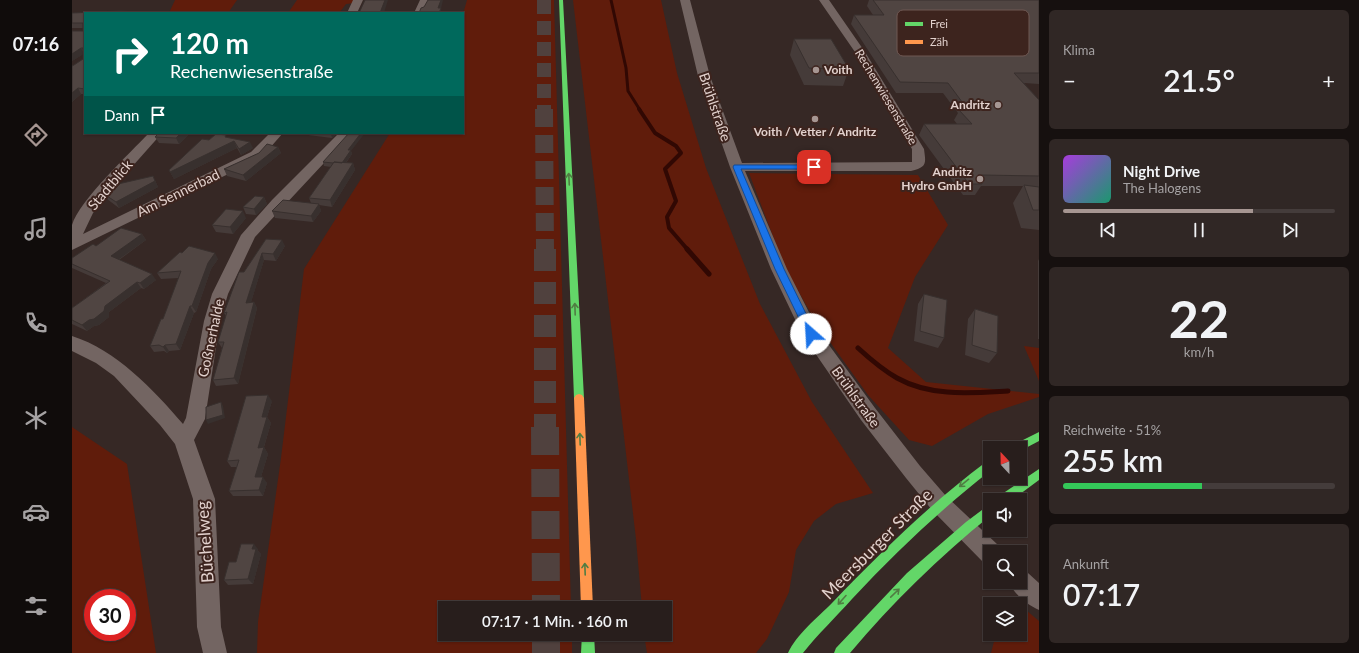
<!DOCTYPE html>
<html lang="de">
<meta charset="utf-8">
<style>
:root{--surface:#281e1c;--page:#302725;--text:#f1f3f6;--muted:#a5a2a3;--line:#443c3b;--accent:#a69692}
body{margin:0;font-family:Lato,sans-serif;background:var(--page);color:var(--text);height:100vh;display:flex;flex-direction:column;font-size:15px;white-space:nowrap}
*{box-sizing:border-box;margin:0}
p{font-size:13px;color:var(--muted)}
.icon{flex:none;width:22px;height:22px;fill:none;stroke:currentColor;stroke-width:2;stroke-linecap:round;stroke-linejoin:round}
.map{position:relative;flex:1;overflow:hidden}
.drawer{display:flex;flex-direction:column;gap:10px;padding:10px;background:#16100f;width:320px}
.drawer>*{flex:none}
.guide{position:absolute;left:12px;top:12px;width:380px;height:122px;border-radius:0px;box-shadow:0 1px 3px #0004,0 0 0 1px var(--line);background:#00695c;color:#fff;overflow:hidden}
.needle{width:26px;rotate:338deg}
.tools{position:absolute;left:911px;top:441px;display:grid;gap:8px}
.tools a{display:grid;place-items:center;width:44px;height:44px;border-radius:0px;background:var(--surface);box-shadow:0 1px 3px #0004,0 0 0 1px var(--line);font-size:20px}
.speed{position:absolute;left:12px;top:589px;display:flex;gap:8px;font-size:20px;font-weight:700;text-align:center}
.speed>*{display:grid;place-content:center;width:52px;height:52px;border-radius:50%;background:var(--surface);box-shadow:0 1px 3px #0004,0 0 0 1px var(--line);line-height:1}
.speed .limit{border:6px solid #d22;background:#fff;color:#111}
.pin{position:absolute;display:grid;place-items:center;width:34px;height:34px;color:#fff;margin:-17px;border-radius:8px;box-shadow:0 2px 6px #0006}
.me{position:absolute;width:44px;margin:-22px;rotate:334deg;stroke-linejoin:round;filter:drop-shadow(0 0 3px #0008)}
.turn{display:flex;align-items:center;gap:14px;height:84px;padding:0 20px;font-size:18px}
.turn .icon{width:52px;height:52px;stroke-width:2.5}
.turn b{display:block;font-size:28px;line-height:34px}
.then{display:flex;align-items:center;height:38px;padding:0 20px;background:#0003;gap:8px;font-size:15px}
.big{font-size:30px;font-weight:600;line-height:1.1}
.drawer .widget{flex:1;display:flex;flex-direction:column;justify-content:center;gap:6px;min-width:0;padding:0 14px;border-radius:6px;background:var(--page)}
.drawer .dial{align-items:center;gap:0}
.dial b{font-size:52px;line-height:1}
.song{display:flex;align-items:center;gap:12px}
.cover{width:48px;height:48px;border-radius:6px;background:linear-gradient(135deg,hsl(280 70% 55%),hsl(160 70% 35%))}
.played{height:4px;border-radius:2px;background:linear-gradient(90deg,var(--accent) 70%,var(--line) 70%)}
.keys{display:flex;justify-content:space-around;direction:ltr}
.heat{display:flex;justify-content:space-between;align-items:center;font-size:22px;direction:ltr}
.charge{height:6px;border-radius:3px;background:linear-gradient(90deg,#34c759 51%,var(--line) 0)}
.trip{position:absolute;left:366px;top:601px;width:234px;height:40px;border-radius:0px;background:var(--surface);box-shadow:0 1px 3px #0004,0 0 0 1px var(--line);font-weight:600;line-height:40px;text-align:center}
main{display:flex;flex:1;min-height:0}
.dock{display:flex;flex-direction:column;width:72px;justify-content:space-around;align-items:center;background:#100c0b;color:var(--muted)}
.dock .icon{width:28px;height:28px}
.dock .current{color:var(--accent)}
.dock b{font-size:18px;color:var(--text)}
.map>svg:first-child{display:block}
</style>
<main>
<nav class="dock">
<b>07:16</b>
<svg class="icon current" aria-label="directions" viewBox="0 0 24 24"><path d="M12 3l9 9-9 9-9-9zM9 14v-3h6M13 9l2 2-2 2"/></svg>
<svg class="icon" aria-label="music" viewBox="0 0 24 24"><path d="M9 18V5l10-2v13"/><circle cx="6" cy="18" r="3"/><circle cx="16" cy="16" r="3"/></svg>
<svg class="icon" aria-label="phone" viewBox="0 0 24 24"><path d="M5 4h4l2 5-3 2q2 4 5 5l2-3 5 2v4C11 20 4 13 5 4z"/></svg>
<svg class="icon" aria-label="climate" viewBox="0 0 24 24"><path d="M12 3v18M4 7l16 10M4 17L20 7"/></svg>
<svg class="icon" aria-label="car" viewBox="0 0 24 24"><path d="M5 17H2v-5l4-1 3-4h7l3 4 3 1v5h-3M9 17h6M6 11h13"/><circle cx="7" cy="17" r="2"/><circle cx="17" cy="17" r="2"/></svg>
<svg class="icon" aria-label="filters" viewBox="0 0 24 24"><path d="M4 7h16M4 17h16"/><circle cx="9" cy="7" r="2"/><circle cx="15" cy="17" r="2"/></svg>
</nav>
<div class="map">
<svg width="967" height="653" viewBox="0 0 967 653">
<rect width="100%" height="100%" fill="#362825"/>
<path fill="#601c0b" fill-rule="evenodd" d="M103 0H165L156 13H97Z
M225 0H284L283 3 274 4 267 13H216Z
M395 0H482L499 608H373V634H500V653H185L186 622 209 458 232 269 318 133H391V14Z
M501 0H589L605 73 634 168 688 304 740 402 801 493 764 504 742 521 724 550 717 592 695 639 684 653H575L572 634H593V608H570L564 539Z
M677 173 846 175 876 225 843 277 816 348 854 382 967 394V397L916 414 860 446 837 440 796 395 745 324 713 268Z
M952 346 967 348V381Z
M0 427 55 464 84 653H0ZM21 598H55V632H21Z
M948 605 967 621V653H919L924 634H948Z"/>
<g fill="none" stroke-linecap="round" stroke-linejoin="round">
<path stroke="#310803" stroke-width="3" d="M539 0 554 68 556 91 568 110"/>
<path stroke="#310803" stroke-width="4" d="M567 109 583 133 604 146 609 153 593 169 604 201 595 217 597 228 616 250"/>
<path stroke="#310803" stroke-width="5" d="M615 249 637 274
M786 348C798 359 811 370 825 378 859 397 899 393 936 391"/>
<path stroke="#50413e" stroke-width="14" stroke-dasharray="14 7" stroke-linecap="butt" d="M472 0V110"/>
<path stroke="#50413e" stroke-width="18" stroke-dasharray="18 8" stroke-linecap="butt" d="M472 109 473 250"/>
<path stroke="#50413e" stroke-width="22" stroke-dasharray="22 11" stroke-linecap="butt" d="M473 249V428"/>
<path stroke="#50413e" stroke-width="28" stroke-dasharray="28 14" stroke-linecap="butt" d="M473 427 474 608
M474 634V653"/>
<path fill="#736562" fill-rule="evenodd" d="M281 0H291L285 13H275Z
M348 0H358L352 13H342Z
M608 0H618L638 76 670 163 840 162V149L783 52 747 0H757L793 52 852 149C854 164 855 167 839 171H673L715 269 746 330 803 408 848 466 874 496 926 545 929 552H918V564L910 561 860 510 834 478 789 420 730 334 699 269 658 167 626 76Z
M77 133H90L35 195 21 213 11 234 179 152 198 133H211L189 158 0 250C0 243 0 232 0 225 7 201 58 153 77 133Z
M267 133H280L183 237 156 294 148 321 133 419 122 440 143 499 149 627 155 653H131L125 627 121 499 103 444 88 425 42 376 24 363 0 351V336C44 350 81 389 111 424L114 418 132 321 140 294 169 235 200 200Z
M948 570 956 573 967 583V610C955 605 942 594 937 582H948Z"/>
<path fill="#63d668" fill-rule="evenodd" d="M487 0H491L512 398 510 401 507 402 504 401 502 398Z
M967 432V441L948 451V448H940L941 445Z
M918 460V471C868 510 823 553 780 599 764 617 746 634 731 653H716C724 635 746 617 760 603 809 552 858 504 914 462Z
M967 469V480L940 500H925L927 496Z
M918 504V516C867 557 820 603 778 653H762L764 648 782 629 835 573 894 522Z
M510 634H522L523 653H509Z"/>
<path fill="#ff974d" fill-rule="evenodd" d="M507 394 510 395 512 398 521 608H509L502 398 504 395Z"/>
</g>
<path fill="#453b39" d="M797 0H967V84L952 83 967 100V187H961H967V231V230L949 228 941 203 951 186H909L903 195H891L847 135 852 124H885L882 120 886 113 871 93H824L779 24 782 15H801L795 6Z
M0 13H13V94H9L0 102V66L2 65 11 59V54L0 61 11 31V28H0Z
M722 39 777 69 771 86 732 85 718 55Z
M118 133 107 144 87 143 83 137Z
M235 133H265L260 138 236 135Z
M154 135V137L181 148 169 155 165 148 102 179 97 170 137 140Z
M206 147 209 153 174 181 155 176 152 169Z
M279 151 280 154 274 163H281L283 170 260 207 247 205 249 211 241 222 203 218 200 211 239 203 237 198 259 167 252 166 251 162Z
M81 176 86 187 47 208 35 199 32 194Z
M192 197 195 204 184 215 174 214 171 207Z
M174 218 161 234 144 232 140 225Z
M70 234 74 240 47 260 84 280 72 289 69 288 37 312V317L27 325 22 326 15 331 0 324V308L34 283 0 268V258L24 246Z
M194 239 213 246 204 261 192 260 179 302H182L185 308 166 384 144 386 141 380 150 348 146 342 154 316 152 313 172 272Z
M146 259 139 269 124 312 122 313 108 350 97 351 95 353 92 351 82 352 78 346 91 319 107 278 89 279 85 273Z
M967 259V339H966V261Z
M852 294 872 338 866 348 842 341 846 304Z
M903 309 925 353 917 363 893 355 896 319Z
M200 401 195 417 199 423 192 447 196 454 189 477 195 483 191 496H161L157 491 165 467H159L155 461Z
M186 549V551L189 554 181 584 156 585 152 580 164 562Z"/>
<path fill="#38302e" d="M313 0H316L312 13H308Z
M369 0H371L369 9V13H367L366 8Z
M9 48 12 54 0 61V54Z
M6 88 9 94 0 102V93Z
M109 133H118L107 144 104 138Z
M260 133H265L260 138 259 134Z
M289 133H293L279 151 280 154 270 168 269 164 276 150Z
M162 141 165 148 102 179 98 172Z
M178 142 181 148 169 155 167 149Z
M206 147 209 153 174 181 171 175Z
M281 163 283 170 260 207 258 200Z
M81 176 86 187 47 208 44 202Z
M192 197 195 204 184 215 182 209Z
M247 204 249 211 241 222 239 216Z
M171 211 174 218 161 234 158 227Z
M70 234 74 240 43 262 39 256Z
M210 240 213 246 204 261 201 254Z
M143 253 146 259 139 269 124 312 120 306 136 263Z
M190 253 192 260 177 309 174 303Z
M80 274 84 280 72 289 68 283Z
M65 282 69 288 37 312V317L27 325 22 326 15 331 10 325 33 306Z
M182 302 185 308 166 384 162 378Z
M118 306 122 313 108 350 104 344Z
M93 345 97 351 95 353 91 347Z
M196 395 200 401 195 417 199 423 190 453 192 447 196 454 187 483 183 477 190 417Z
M149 402 151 406 153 418 136 424 134 420Z
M191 477 195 483 191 496 187 490Z
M182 544 186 549V551L189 554 181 584 176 579 180 549Z"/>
<path fill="#504542" stroke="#38302e" d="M293 0H313L308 13H287Z
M356 0H369L366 8H369L367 13H347L349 8 352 7Z
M801 0H967V73H942L967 100V176L910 175V184H897L852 124H900L887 110H896L876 83 828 82 782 15H812Z
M47 11 90 13H13V89L6 88 0 93V66L2 65 11 59V48H9L0 54V31H11V23H0V13Z
M722 39H759L777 69 737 68Z
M87 133H109L104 138 83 137Z
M277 133H289L276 150H279L270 163 262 162 261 163 251 162Z
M144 134 154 135 153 137 178 142 167 149 162 141 98 172 97 170 130 139 137 140Z
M195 144 206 147 171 175 152 169 187 153Z
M262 162 281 163 258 200 237 198Z
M81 176 83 181 44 202 32 194 46 184Z
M952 185 967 187V210H961Z
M183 196 192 197 182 209 171 207Z
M211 200 247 204 239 216 200 211Z
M154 209 171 211 158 227 140 225Z
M49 228 70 234 39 256 80 274 68 283 65 282 33 306 32 311 22 319 17 320 10 325 0 320V308L38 281 0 264V258L21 244 24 246Z
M194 239 210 240 201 254 190 253 174 303 182 302 162 378 141 380 152 342H146L155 312 152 313 167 272H172Z
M117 246 143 253 136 263 120 306H118L104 344 93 345 91 347 87 345 78 346 89 319H91L109 271 85 273 108 252 110 253Z
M852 294 875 300 872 338 848 331Z
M903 309 926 316 925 353 900 345Z
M196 395 190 417H195L186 448 192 447 183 477H191L187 490 157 491 167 460 155 461 174 396Z
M149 402 151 415 134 420V407Z
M169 544H182L180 549H184L176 579 152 580 157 562H164Z"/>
<defs><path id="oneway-shaft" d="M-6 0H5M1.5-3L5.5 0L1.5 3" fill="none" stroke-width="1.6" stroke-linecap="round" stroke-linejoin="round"/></defs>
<g stroke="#507d43">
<use href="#oneway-shaft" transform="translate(497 179) rotate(-93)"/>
<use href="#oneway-shaft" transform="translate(503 309) rotate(-92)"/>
<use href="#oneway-shaft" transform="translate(508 439) rotate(-92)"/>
<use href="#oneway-shaft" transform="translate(892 483) rotate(141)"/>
<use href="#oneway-shaft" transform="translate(513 569) rotate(-92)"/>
<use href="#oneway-shaft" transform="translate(823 593) rotate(-44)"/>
<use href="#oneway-shaft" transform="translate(770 600) rotate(132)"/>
</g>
<path fill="#1a73e8" stroke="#114b97" d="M662 165H742L746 167 742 169H669L712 269 744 334 742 337H736L703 269 661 167Z"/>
<g fill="#a69692" stroke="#3d241e" stroke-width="1.5">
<circle cx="744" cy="70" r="4"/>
<circle cx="926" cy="105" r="4"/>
<circle cx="743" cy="119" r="4"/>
<circle cx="908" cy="179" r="4"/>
</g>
<g text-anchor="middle" stroke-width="4" stroke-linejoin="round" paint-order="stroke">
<g font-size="12" font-weight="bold" fill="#e2d1cd" stroke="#3d241e" text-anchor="end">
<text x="752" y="74" text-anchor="start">Voith</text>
<text x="918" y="109">Andritz</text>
<text x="743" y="136" text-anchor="middle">Voith / Vetter / Andritz</text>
<text x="900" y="176">Andritz<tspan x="900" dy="14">Hydro GmbH</tspan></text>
</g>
<g font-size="12" fill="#e2d1cd" stroke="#3d241e">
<text transform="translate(814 97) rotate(59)" y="4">Rechenwiesenstraße</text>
</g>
<g font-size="14" fill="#e2d1cd" stroke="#3d241e">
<text transform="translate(643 107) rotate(71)" y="5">Brühlstraße</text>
<text transform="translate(38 185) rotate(-50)" y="5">Stadtblick</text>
<text transform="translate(106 193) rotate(-26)" y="5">Am Sennerbad</text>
<text transform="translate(139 338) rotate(-78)" y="5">Goßnerhalde</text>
<text transform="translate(784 397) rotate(54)" y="5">Brühlstraße</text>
</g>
<g font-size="17" fill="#e2d1cd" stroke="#3d241e">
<text transform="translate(133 542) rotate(-94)" y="6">Büchelweg</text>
<text transform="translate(805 544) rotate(-45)" y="6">Meersburger Straße</text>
</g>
</g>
<rect x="825" y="10" width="132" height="46" rx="6" fill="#3d241e" stroke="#6f5853" stroke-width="1"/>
<rect x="833" y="22" width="18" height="4" fill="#63d668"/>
<rect x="833" y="40" width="18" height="4" fill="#ff974d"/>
<g font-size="11" fill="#e2d1cd">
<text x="858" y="28">Frei</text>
<text x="858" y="46">Zäh</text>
</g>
</svg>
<div class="tools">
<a><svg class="needle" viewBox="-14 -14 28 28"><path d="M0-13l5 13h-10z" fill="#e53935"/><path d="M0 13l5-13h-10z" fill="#a5a2a3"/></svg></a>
<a><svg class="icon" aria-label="sound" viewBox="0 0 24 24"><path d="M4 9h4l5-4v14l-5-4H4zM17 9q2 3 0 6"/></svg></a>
<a><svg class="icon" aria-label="search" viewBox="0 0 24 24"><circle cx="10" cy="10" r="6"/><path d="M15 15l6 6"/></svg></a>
<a><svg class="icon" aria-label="layers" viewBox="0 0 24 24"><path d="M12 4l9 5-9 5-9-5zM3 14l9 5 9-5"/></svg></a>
</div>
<div class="speed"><div class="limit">30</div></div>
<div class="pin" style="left:742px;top:167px;background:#d93025"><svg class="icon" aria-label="arrive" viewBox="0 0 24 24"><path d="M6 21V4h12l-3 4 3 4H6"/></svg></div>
<svg class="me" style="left:739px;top:334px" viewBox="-20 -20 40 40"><circle r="19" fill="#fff"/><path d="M0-13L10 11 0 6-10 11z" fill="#1a73e8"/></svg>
<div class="trip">07:17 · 1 Min. · 160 m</div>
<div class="guide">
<div class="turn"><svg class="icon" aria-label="right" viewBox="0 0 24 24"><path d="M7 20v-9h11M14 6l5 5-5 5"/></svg><div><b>120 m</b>Rechenwiesenstraße</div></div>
<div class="then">Dann<svg class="icon" aria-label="arrive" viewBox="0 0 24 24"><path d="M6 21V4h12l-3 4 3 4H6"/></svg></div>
</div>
</div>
<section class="drawer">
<div class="widget"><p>Klima</p>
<div class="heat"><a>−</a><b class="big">21.5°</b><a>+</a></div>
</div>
<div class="widget">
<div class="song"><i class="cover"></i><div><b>Night Drive</b><p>The Halogens</p></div></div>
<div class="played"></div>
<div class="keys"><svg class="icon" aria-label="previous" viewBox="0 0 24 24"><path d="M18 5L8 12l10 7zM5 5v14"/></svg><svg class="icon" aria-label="pause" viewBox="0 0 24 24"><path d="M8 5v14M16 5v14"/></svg><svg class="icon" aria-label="next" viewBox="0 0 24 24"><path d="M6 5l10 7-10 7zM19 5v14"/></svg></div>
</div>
<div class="widget dial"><b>22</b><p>km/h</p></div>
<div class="widget"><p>Reichweite · 51%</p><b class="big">255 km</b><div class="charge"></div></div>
<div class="widget"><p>Ankunft</p><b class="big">07:17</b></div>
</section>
</main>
